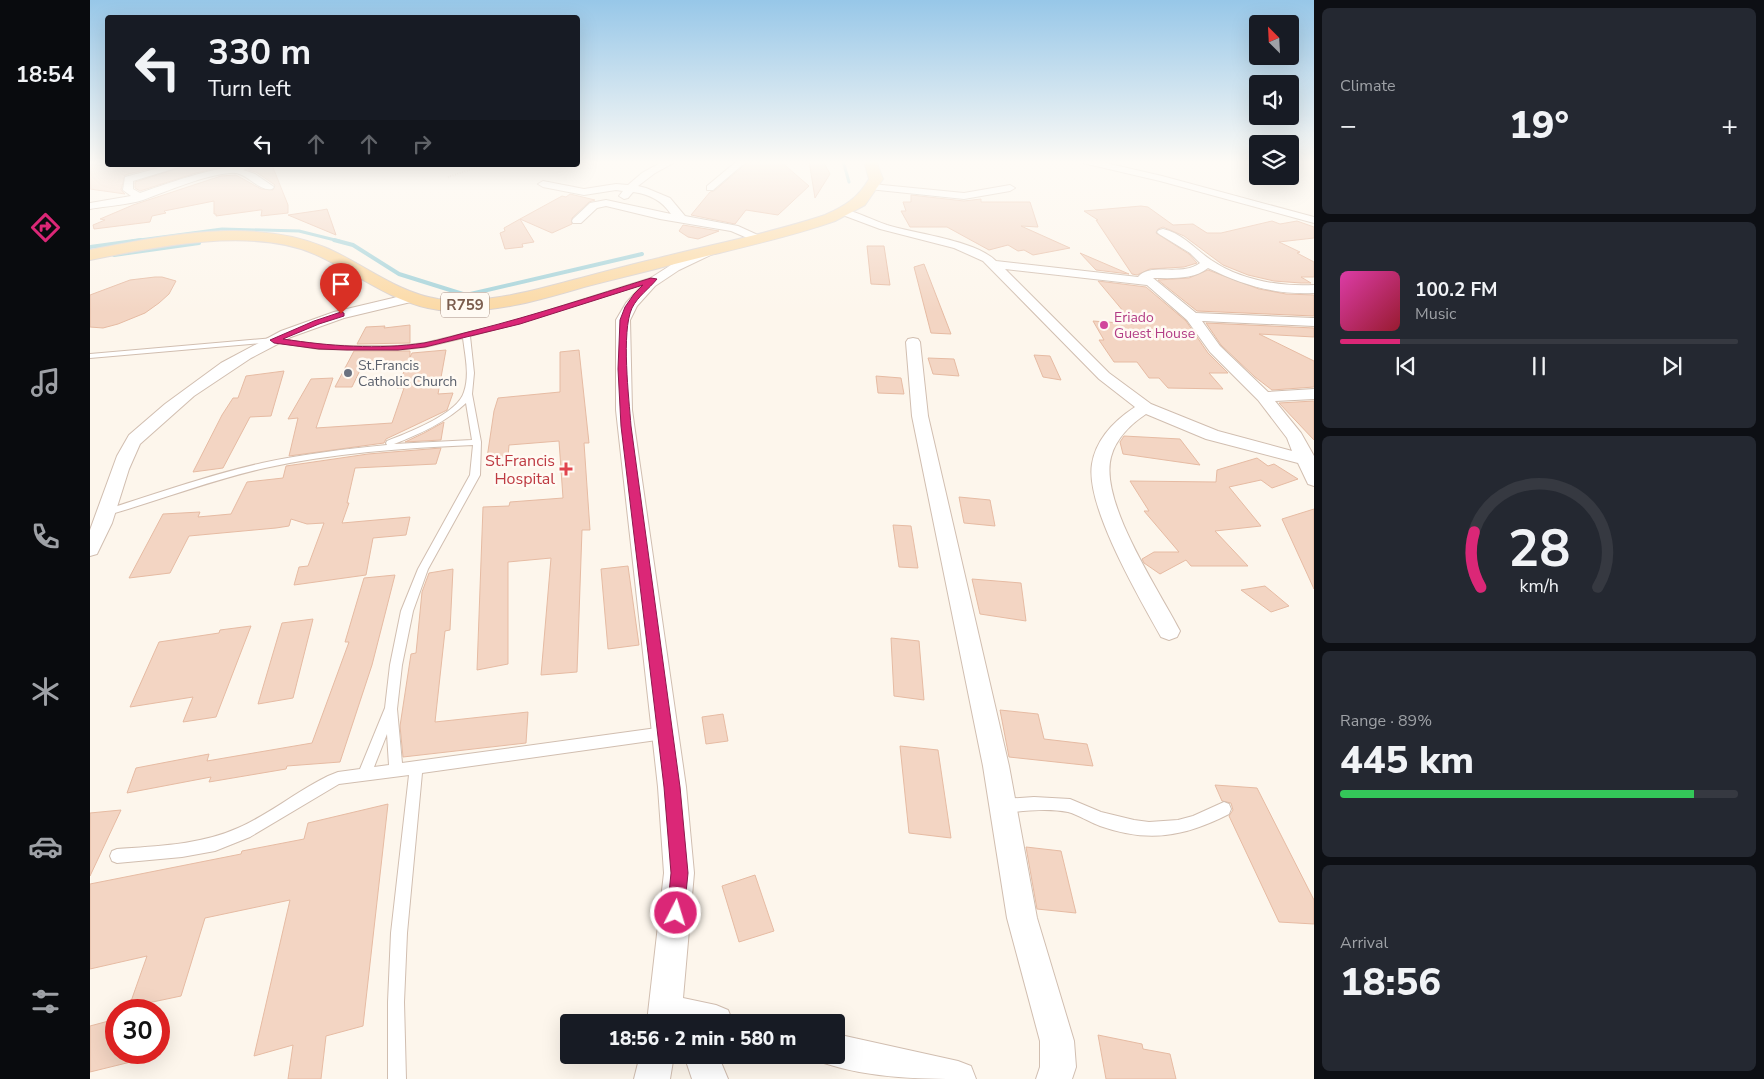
<!DOCTYPE html>
<meta charset="utf-8">
<style>
:root{--surface:#171b24;--page:#242831;--text:#f1f3f6;--muted:#9ea1a6;--line:#363941;--accent:#db2777}
body{margin:0;font-family:"Nunito Sans",sans-serif;background:var(--page);color:var(--text);height:100vh;display:flex;flex-direction:column;font-size:19px;white-space:nowrap}
*{box-sizing:border-box;margin:0}
p{font-size:16px;color:var(--muted)}
.icon{flex:none;width:28px;height:28px;fill:none;stroke:currentColor;stroke-width:2;stroke-linecap:round;stroke-linejoin:round}
.map{position:relative;flex:1;overflow:hidden}
.drawer{display:flex;flex-direction:column;gap:8px;padding:8px;background:#0d0f14;width:450px}
.drawer>*{flex:none}
.hud{position:absolute;left:15px;top:15px;width:475px;height:152px;border-radius:5px;box-shadow:0 5px 20px #0002;background:#171b24;color:var(--text);overflow:hidden}
.needle{width:32px;rotate:336deg}
.fabs{position:absolute;left:1159px;top:15px;display:grid;gap:10px}
.fabs a{display:grid;place-items:center;width:50px;height:50px;border-radius:5px;background:var(--surface);box-shadow:0 5px 20px #0002;font-size:25px}
.speed{position:absolute;left:15px;top:999px;display:flex;gap:10px;font-size:25px;font-weight:700;text-align:center}
.speed>*{display:grid;place-content:center;width:65px;height:65px;border-radius:50%;background:var(--surface);box-shadow:0 5px 20px #0002;line-height:1}
.speed .limit{border:8px solid #d22;background:#fff;color:#111}
.pin{position:absolute;display:grid;place-items:center;width:42px;height:42px;color:#fff;margin:-51px -21px;border-radius:50% 50% 50% 0;rotate:-45deg;box-shadow:0 0 5px #0007}
.pin .icon{rotate:45deg}
.me{position:absolute;width:55px;margin:-28px;rotate:5deg;stroke-linejoin:round;filter:drop-shadow(0 0 4px #0008)}
.turn{display:flex;align-items:center;gap:18px;height:105px;padding:0 20px;font-size:22px}
.turn .icon{width:65px;height:65px;stroke-width:2.5}
.turn b{display:block;font-size:35px;line-height:42px}
.lanes{display:flex;align-items:center;height:48px;padding:0 20px;background:#0003;justify-content:center;gap:25px;direction:ltr}
.lanes .off{opacity:.35}
.big{font-size:38px;font-weight:800;line-height:1.1}
.drawer .widget{flex:1;display:flex;flex-direction:column;justify-content:center;gap:8px;min-width:0;padding:0 18px;border-radius:8px;background:var(--page)}
.drawer .dial{align-items:center;gap:0}
.dial svg{height:130px;overflow:visible;fill:none;stroke:var(--line);stroke-width:7;stroke-linecap:round;text-anchor:middle}
.dial text{fill:var(--text);stroke:none}
.song{display:flex;align-items:center;gap:15px}
.cover{width:60px;height:60px;border-radius:8px;background:linear-gradient(135deg,hsl(320 70% 55%),hsl(350 70% 35%))}
.played{height:5px;border-radius:2px;background:linear-gradient(90deg,var(--accent) 15%,var(--line) 15%)}
.keys{display:flex;justify-content:space-around;direction:ltr}
.heat{display:flex;justify-content:space-between;align-items:center;font-size:28px;direction:ltr}
.charge{height:8px;border-radius:4px;background:linear-gradient(90deg,#34c759 89%,var(--line) 0)}
.trip{position:absolute;left:470px;top:1014px;width:285px;height:50px;border-radius:5px;background:var(--surface);box-shadow:0 5px 20px #0002;font-weight:800;line-height:50px;text-align:center}
main{display:flex;flex:1;min-height:0}
.dock{display:flex;flex-direction:column;width:90px;justify-content:space-around;align-items:center;background:#090b0e;color:var(--muted)}
.dock .icon{width:35px;height:35px}
.dock .on{color:var(--accent)}
.dock b{font-size:22px;color:var(--text)}
.map>svg:first-child{display:block}
</style>
<main>
<nav class="dock">
<b>18:54</b>
<svg class="icon on" aria-label="directions" viewBox="0 0 24 24"><path d="M12 3l9 9-9 9-9-9zM9 14v-3h6M13 9l2 2-2 2"/></svg>
<svg class="icon" aria-label="music" viewBox="0 0 24 24"><path d="M9 18V5l10-2v13"/><circle cx="6" cy="18" r="3"/><circle cx="16" cy="16" r="3"/></svg>
<svg class="icon" aria-label="phone" viewBox="0 0 24 24"><path d="M5 4h4l2 5-3 2q2 4 5 5l2-3 5 2v4C11 20 4 13 5 4z"/></svg>
<svg class="icon" aria-label="climate" viewBox="0 0 24 24"><path d="M12 3v18M4 7l16 10M4 17L20 7"/></svg>
<svg class="icon" aria-label="car" viewBox="0 0 24 24"><path d="M5 17H2v-5l4-1 3-4h7l3 4 3 1v5h-3M9 17h6M6 11h13"/><circle cx="7" cy="17" r="2"/><circle cx="17" cy="17" r="2"/></svg>
<svg class="icon" aria-label="filters" viewBox="0 0 24 24"><path d="M4 7h16M4 17h16"/><circle cx="9" cy="7" r="2"/><circle cx="15" cy="17" r="2"/></svg>
</nav>
<div class="map">
<svg width="1224" height="1079" viewBox="0 0 1224 1079">
<rect width="100%" height="100%" fill="#fdf6ec"/>
<g fill="none" stroke-linecap="round" stroke-linejoin="round">
<path stroke="#a5d3da" stroke-width="3" d="M753 161 759 182
M42 241 132 229 209 231 249 241"/>
<path stroke="#a5d3da" stroke-width="4" d="M244 240 263 245 309 274 376 295 552 254
M0 247 51 240
M24 255 109 243"/>
</g>
<path fill="#f3d5c3" stroke="#e6bba3" d="M690 161 719 186 688 215 656 210 645 224 601 215 620 192 624 191 658 162Z
M719 161H733L740 174 725 198Z
M0 165H73L35 175 31 190 35 194 0 189Z
M98 165H142L106 173 50 191 45 188V182Z
M167 165H182L198 205V213L171 216 172 210H170L126 216V214H124V201L74 211 76 213 62 216 60 222 4 229 3 225 15 220 10 219 43 205 131 176 146 175 171 189 183 190 185 185 166 172 158 170Z
M480 194 505 200 499 202 482 218V224L462 233 430 219 472 196 476 197Z
M821 195 874 201 891 199V202H940L948 227 931 226 980 248 943 255 934 250 928 251 918 245 899 250 857 227H820L811 211H816L813 202H821Z
M1051 206 1058 207 1083 225 1103 224 1117 233H1131L1182 221 1190 224 1207 221 1224 227V238L1189 242 1210 252 1207 253 1224 262V277H1211L1221 283H1211L1184 281 1158 275 1133 265 1094 236 1073 227 1068 229 1066 233 1099 254 1107 263 1094 267 1060 269 1047 275 1042 274 1006 220H1008L994 211Z
M237 209 246 235 198 215 232 210Z
M430 219 444 242 432 244 433 247 415 249 410 233 415 231 414 228Z
M593 225 629 231 608 239 598 237 589 231Z
M777 246H794L800 285 781 284Z
M990 253 1039 274 1006 270Z
M834 264 861 334 841 333 824 267Z
M1118 270 1169 289 1196 294 1224 295V316L1107 311 1068 280 1099 278Z
M65 277H72L86 281 79 294 69 303 55 313 28 324 13 328 0 327V295L40 280Z
M1008 281 1056 287 1096 321 1118 353 1138 373H1119L1133 389 1078 388 1069 378H1059L1047 362H1024L1009 340H1014L1003 321 1044 324Z
M1116 323 1224 328V337L1169 334 1224 361V387L1182 390 1165 377 1131 345Z
M320 325V343L267 344 276 327 295 326 294 328Z
M356 350 348 394 363 393 357 410 351 413 296 439 294 443 199 456 208 418 198 419 221 379 243 378 226 428 302 423 314 388H307L317 364 271 368 262 387H245L264 351H320V357L322 353Z
M489 350 499 443H494L500 530H492L487 672 451 675 461 558 418 562V664L387 670 393 507 419 506 420 502 473 498 469 441 419 445 418 457 397 458 404 411 408 398 470 392V352Z
M944 355 960 356 971 380 953 377Z
M838 358 864 359 869 376 843 374Z
M194 371 181 416 160 417 133 468 103 472 132 415 143 398H148L156 376Z
M786 376 811 378 814 394 788 393Z
M1224 401V440L1189 403Z
M354 422 351 440 315 442 334 433Z
M1034 436 1090 439 1110 465 1033 454 1030 442Z
M351 448 346 464 265 468 257 503H259L252 523 320 517 316 535 283 538 276 575 204 585 209 567 218 566 234 523 217 524 201 519 199 526 186 528 99 536 80 573 39 578 73 514 110 512 108 517 141 514 157 482 193 478 196 466 278 454Z
M1167 458 1178 466 1184 464 1208 479 1182 488 1171 480 1139 487 1171 526 1125 531 1158 566H1101L1096 560 1070 574 1054 563 1052 559 1064 552H1089L1054 511H1059L1040 481 1126 482 1127 470Z
M869 497 900 500 905 526 874 523Z
M1224 509V589L1192 519Z
M803 525 821 526 828 568 809 567Z
M538 566 549 645 518 649 511 569Z
M363 569 360 630 355 631 345 722 438 712 436 743 313 757 310 726 321 654 326 653 332 592 339 573Z
M305 575 282 665 250 762 197 766 196 769 119 782 121 777 37 793 46 768 119 754 117 761 222 743 259 642H255L274 578Z
M882 579 931 583 936 621 890 614Z
M1175 586 1199 606 1181 612 1151 590Z
M223 619 203 698 168 704 192 623Z
M161 626 126 717 93 722 103 697 40 707 69 642 129 633 130 630Z
M801 638 829 641 834 700 804 696Z
M910 710 948 714 954 739 997 744 1003 766 919 757Z
M633 714 638 741 616 744 612 717Z
M810 746 848 750 861 838 819 833Z
M1125 785 1167 788 1224 900V924L1189 922 1139 816 1143 810 1141 803 1132 801Z
M298 804 273 1026 236 1036 231 1079H198L203 1045 164 1056 200 900 115 918 91 996 39 1007 57 956 0 969V884L151 854 152 851 214 839 218 823Z
M31 810 0 876V813Z
M936 847 971 851 986 913 947 909Z
M665 875 684 931 649 942 632 886Z
M26 1019V1052H56L57 1058 0 1072V1026Z
M1008 1035 1052 1044 1053 1049 1080 1054 1086 1079H1016Z"/>
<g fill="none" stroke-linecap="round" stroke-linejoin="round">
<g stroke="#d1beb0" stroke-width="2">
<path id="service" d="M564 277 566 278V280L429 323 380 336 384 373 382 394 391 442 390 475 338 569 323 611 312 665 307 709 312 763 574 727 579 729 580 733 579 737 574 739 332 773 317 933 314 1002 316 1079H298V1002L301 933 319 775 249 784 160 837 125 851 92 857 27 863 22 861 20 856 22 851 27 849C67 846 110 845 148 828 180 814 207 791 238 776L248 772 270 769 295 708 300 665 311 611 328 569 380 475 383 445C313 448 243 453 175 468 121 480 71 500 18 515L13 512 15 510C67 493 119 475 172 463 213 454 256 449 297 445L296 443 297 441C317 433 368 414 374 392 380 375 375 355 373 338L335 347 308 350 229 349 184 342 0 358V354L184 338 229 345 257 346H308L335 343 425 321ZM376 403 382 440 304 444C330 434 356 422 376 403ZM297 734 299 765 284 767Z
M944 797 980 799 1011 812 1044 820 1059 822 1088 820 1103 816 1134 802 1139 804 1141 809 1139 814C1094 837 1058 843 1010 826 999 822 989 815 978 812 957 808 934 811 913 813L908 811 906 806 908 801 913 799Z"/>
</g>
<g stroke="#d1beb0" stroke-width="2">
<path id="minor" d="M574 161H587L565 173 548 186 556 188 580 198 595 216 648 226 670 236 672 238 670 240H662L641 231 570 219 516 206 507 208 491 223H483L482 221 483 219 500 203 516 200 581 214C572 201 560 194 543 192L538 198 534 199 529 196 533 191 526 190 494 195 453 187 448 184 453 181 494 189 526 184 538 185 552 173Z
M647 161H657L623 190H617V186Z
M991 161H1007L1072 176 1224 217V223L1070 181 993 163Z
M80 165H96L43 181V189L50 193C85 181 128 165 165 165L153 170 165 174 184 187 182 189C168 192 156 171 141 173 114 175 78 191 53 200 37 205 17 206 0 209V203L41 196 33 190 35 177Z
M782 184 874 193 920 185 925 188 920 191 874 199 779 189V185Z
M754 209C769 213 783 220 797 225 826 234 885 240 906 261L1048 277C1060 262 1092 277 1110 263L1100 253 1069 234 1067 232 1069 230 1073 229C1092 233 1106 250 1121 260 1150 280 1190 287 1224 285V293C1185 295 1153 285 1118 268 1103 280 1081 278 1063 278L1106 313 1224 318V326L1112 321 1130 346 1178 392 1224 389V399L1185 401 1211 433 1224 456V486L1218 484 1208 463 1116 439 1056 414C1041 424 1026 438 1021 457 1009 502 1069 590 1090 631L1087 637 1079 640 1071 637C1050 599 995 506 1002 464 1006 439 1025 420 1045 407L1009 379 893 261 864 248 790 229 750 214 749 212 750 210ZM915 269 1057 285 1097 320 1120 352 1168 400 1197 438 1202 451 1128 431 1061 404 1019 373Z
M627 245 633 248 631 250 589 270 565 286 547 306 540 320 542 410 596 787 604 873 593 998 626 1005 638 1010 643 1022H557L574 873 568 787 526 410V320L536 303 556 281 581 265Z
M320 294 325 295 326 298 325 301 254 318 201 337 161 358 104 396 50 444 39 469 22 523 7 554 0 556V530L27 456 39 435 75 404 131 363 191 331 244 312Z
M823 338 828 339 830 342 838 416 919 766 947 918 984 1041 986 1067 982 1079H946L950 1067V1041L917 918 893 766 822 416 816 342 818 339Z
M746 1034 868 1061 881 1066 886 1079C834 1079 782 1079 734 1063L730 1055H746Z
M550 1055H584L580 1079H544Z
M594 1055H628L638 1079H602Z"/>
</g>
<g stroke="#dad1cd" stroke-width="2">
<path id="primary" d="M774 161H786L793 179 775 205 745 221C691 240 629 252 573 267 547 274 520 280 494 287 447 301 398 315 349 310 302 304 265 271 222 253 160 227 64 247 0 260V250C72 236 164 217 234 247 271 262 307 293 348 299 397 305 444 290 491 278 517 271 543 264 569 258 624 244 681 233 735 215 755 206 768 198 779 179Z"/>
</g>
<path stroke="#d9b8a5" stroke-width="2" stroke-dasharray="0.5 2" stroke-linecap="butt" d="M358 177 395 165"/>
<use href="#service" fill="#fff" fill-rule="evenodd"/>
<use href="#minor" fill="#fff" fill-rule="evenodd"/>
<use href="#primary" fill="#fbd9a5" fill-rule="evenodd"/>
</g>
<linearGradient id="sky" x2="0" y2="1"><stop stop-color="#97c7e8"/><stop offset="0.52" stop-color="#fefbf6"/><stop offset="1" stop-color="#fefbf6" stop-opacity="0"/></linearGradient>
<rect width="1224" height="312" fill="url(#sky)"/>
<path fill="#db2777" stroke="#8e194d" d="M561 278 567 279C559 289 548 296 542 308 531 332 539 398 541 426L590 787 598 873 594 913 592 919 586 922 579 919 577 913 581 873 574 787 531 426 528 369 530 320 535 307 544 294 553 285 430 324 335 347 308 350H257L229 349 184 343 180 340 224 321 251 312 254 313V316L229 324 193 339C239 346 288 350 334 343 351 340 369 334 386 330 445 315 503 296 561 278Z"/>
<circle fill="#d1479c" stroke="#fffaf3" stroke-width="2" cx="1014" cy="325" r="5"/>
<circle fill="#6b7280" stroke="#fffaf3" stroke-width="2" cx="258" cy="373" r="5"/>
<path fill="#e0444e" stroke="#fffaf3" stroke-width="2" d="M473.5 461.5h5v5h5v5h-5v5h-5v-5h-5v-5h5z"/>
<g text-anchor="middle" stroke-width="5" stroke-linejoin="round" paint-order="stroke">
<g font-size="14" fill="#b23c85" stroke="#fffaf3" text-anchor="start">
<text x="1024" y="322">Eriado<tspan x="1024" dy="16">Guest House</tspan></text>
</g>
<g font-size="14" fill="#5b616d" stroke="#fffaf3" text-anchor="start">
<text x="268" y="370">St.Francis<tspan x="268" dy="16">Catholic Church</tspan></text>
</g>
<rect fill="#fffaf3" stroke="#a28b7f" stroke-width="1" x="351" y="292.5" width="48" height="25" rx="4"/>
<g font-size="15" font-weight="bold" fill="#7a5c4d">
<text x="375" y="310">R759</text>
</g>
<g font-size="16" fill="#be3a42" stroke="#fffaf3" text-anchor="end">
<text x="465" y="466">St.Francis<tspan x="465" dy="18">Hospital</tspan></text>
</g>
</g>
</svg>
<div class="fabs">
<a><svg class="needle" viewBox="-14 -14 28 28"><path d="M0-13l5 13h-10z" fill="#e53935"/><path d="M0 13l5-13h-10z" fill="#9ea1a6"/></svg></a>
<a><svg class="icon" aria-label="sound" viewBox="0 0 24 24"><path d="M4 9h4l5-4v14l-5-4H4zM17 9q2 3 0 6"/></svg></a>
<a><svg class="icon" aria-label="layers" viewBox="0 0 24 24"><path d="M12 4l9 5-9 5-9-5zM3 14l9 5 9-5"/></svg></a>
</div>
<div class="speed"><div class="limit">30</div></div>
<div class="pin" style="left:251px;top:314px;background:#d93025"><svg class="icon" aria-label="arrive" viewBox="0 0 24 24"><path d="M6 21V4h12l-3 4 3 4H6"/></svg></div>
<svg class="me" style="left:586px;top:913px" viewBox="-20 -20 40 40"><circle r="17" fill="#db2777" stroke="#fff" stroke-width="3"/><path d="M0-11L8 9 0 5-8 9z" fill="#fff"/></svg>
<div class="trip">18:56 · 2 min · 580 m</div>
<div class="hud">
<div class="turn"><svg class="icon" aria-label="left" viewBox="0 0 24 24"><path d="M17 20v-9H6M10 6l-5 5 5 5"/></svg><div><b>330 m</b>Turn left</div></div>
<div class="lanes"><svg class="icon" aria-label="left" viewBox="0 0 24 24"><path d="M17 20v-9H6M10 6l-5 5 5 5"/></svg><svg class="icon off" aria-label="ahead" viewBox="0 0 24 24"><path d="M12 20V5M6 11l6-6 6 6"/></svg><svg class="icon off" aria-label="ahead" viewBox="0 0 24 24"><path d="M12 20V5M6 11l6-6 6 6"/></svg><svg class="icon off" aria-label="right" viewBox="0 0 24 24"><path d="M7 20v-9h11M14 6l5 5-5 5"/></svg></div>
</div>
</div>
<section class="drawer">
<div class="widget"><p>Climate</p>
<div class="heat"><a>−</a><b class="big">19°</b><a>+</a></div>
</div>
<div class="widget">
<div class="song"><i class="cover"></i><div><b>100.2 FM</b><p>Music</p></div></div>
<div class="played"></div>
<div class="keys"><svg class="icon" aria-label="previous" viewBox="0 0 24 24"><path d="M18 5L8 12l10 7zM5 5v14"/></svg><svg class="icon" aria-label="pause" viewBox="0 0 24 24"><path d="M8 5v14M16 5v14"/></svg><svg class="icon" aria-label="next" viewBox="0 0 24 24"><path d="M6 5l10 7-10 7zM19 5v14"/></svg></div>
</div>
<div class="widget dial"><svg viewBox="0 0 100 80">
<path d="M14 69A42 42 0 1 1 86 69"/>
<path d="M14 69A42 42 0 0 1 10 35" stroke="#db2777"/>
<text x="50" y="56" font-size="32" font-weight="700">28</text>
<text x="50" y="72" font-size="11">km/h</text>
</svg></div>
<div class="widget"><p>Range · 89%</p><b class="big">445 km</b><div class="charge"></div></div>
<div class="widget"><p>Arrival</p><b class="big">18:56</b></div>
</section>
</main>
